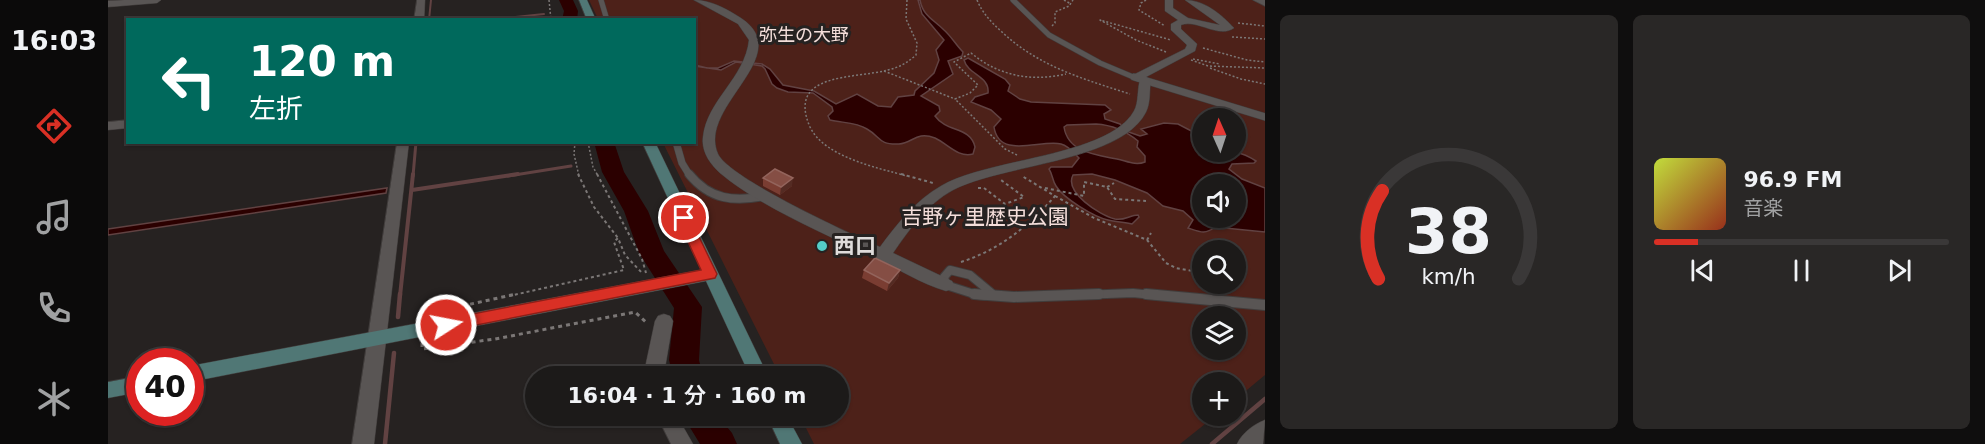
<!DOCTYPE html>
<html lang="ja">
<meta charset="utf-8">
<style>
:root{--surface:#1c1a19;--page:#292726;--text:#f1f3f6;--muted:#a0a1a2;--line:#3a3838;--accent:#d93025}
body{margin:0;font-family:"DejaVu Sans","Noto Sans JP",sans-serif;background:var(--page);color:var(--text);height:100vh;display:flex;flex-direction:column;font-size:22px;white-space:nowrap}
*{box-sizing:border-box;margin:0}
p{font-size:20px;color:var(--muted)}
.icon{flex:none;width:33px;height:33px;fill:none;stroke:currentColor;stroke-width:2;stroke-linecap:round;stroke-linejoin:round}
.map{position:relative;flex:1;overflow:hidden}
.details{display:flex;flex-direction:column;gap:15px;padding:15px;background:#0f0e0e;width:720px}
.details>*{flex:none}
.banner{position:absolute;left:18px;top:18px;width:570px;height:126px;border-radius:0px;box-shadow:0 2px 4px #0004,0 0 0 2px var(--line);background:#00695c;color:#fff;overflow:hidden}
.needle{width:39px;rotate:357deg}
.tools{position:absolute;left:1084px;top:108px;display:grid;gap:12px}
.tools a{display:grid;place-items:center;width:54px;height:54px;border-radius:50%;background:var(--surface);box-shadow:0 2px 4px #0004,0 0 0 2px var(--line);font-size:30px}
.speed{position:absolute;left:18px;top:348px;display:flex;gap:12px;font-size:30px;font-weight:700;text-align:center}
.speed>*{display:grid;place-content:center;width:78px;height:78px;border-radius:50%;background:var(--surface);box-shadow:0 2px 4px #0004,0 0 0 2px var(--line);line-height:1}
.speed .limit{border:9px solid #d22;background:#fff;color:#111}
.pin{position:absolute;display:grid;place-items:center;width:51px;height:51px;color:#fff;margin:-26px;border:3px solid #fff;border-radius:50%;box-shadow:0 2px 6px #0007}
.me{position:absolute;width:66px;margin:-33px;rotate:79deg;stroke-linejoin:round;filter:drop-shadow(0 0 4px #0008)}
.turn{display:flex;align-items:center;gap:21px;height:126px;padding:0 24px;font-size:27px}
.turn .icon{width:78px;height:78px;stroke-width:2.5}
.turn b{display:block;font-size:42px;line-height:51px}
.details .tile{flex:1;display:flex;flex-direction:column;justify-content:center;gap:9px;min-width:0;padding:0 21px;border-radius:9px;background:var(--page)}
.details .dial{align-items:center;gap:0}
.dial svg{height:156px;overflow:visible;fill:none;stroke:var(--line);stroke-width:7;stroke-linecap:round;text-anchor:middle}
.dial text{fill:var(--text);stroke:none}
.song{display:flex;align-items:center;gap:18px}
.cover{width:72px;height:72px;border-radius:9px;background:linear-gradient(135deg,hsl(70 70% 55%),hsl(10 70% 35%))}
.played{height:6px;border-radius:3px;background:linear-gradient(90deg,var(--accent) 15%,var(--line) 15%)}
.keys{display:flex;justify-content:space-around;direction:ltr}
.details .tiles{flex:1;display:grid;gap:15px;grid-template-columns:repeat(2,1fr)}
.trip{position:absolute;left:417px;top:366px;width:324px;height:60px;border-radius:30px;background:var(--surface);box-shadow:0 2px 4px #0004,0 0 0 2px var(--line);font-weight:600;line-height:60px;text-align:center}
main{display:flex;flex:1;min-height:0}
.tabs{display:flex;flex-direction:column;width:108px;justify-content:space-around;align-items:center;background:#0b0a0a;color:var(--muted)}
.tabs .icon{width:42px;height:42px}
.tabs .current{color:var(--accent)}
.tabs b{font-size:27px;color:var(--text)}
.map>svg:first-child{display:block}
</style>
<main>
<nav class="tabs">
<b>16:03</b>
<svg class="icon current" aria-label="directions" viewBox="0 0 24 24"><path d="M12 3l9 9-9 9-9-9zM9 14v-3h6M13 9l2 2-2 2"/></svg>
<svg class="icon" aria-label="music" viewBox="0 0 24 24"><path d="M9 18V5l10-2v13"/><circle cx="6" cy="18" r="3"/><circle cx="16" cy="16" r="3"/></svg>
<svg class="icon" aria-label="phone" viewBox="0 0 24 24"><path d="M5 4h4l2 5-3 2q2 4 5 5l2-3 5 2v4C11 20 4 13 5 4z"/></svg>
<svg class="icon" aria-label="climate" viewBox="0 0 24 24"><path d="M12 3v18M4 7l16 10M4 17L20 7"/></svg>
</nav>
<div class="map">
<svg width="1157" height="444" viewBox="0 0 1157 444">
<rect width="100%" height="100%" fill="#262221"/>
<path fill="#4d2119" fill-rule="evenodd" d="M481 0H1157V375L1128 399V382H1095V416H1107L1072 444H706L692 416H730V376H672L555 143 586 142V20L490 19ZM1095 118H1128V152H1095ZM1095 184H1128V218H1095ZM1095 250H1128V284H1095ZM1095 316H1128V350H1095Z"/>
<path fill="#2b0000" stroke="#614242" stroke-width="1.5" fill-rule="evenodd" d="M810 0H812C815 16 825 19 836 30 843 36 848 45 855 52L854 56 840 61 845 74 813 96 831 106 832 111 827 116C839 133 862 126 867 147L865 154C850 158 840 144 827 138 808 131 805 143 791 144 770 145 773 137 759 129 748 122 734 123 722 120L720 116 725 111 724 107 705 93 680 92 669 88 664 84 657 69 654 66 628 62 613 70 587 66V65L599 68H610L626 61 654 64 662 69 675 85 706 91 728 104 749 94 770 106 783 107 790 97 806 95 807 91 826 73 831 60 828 50 836 40 814 14Z
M860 58 897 79 902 85 900 91 912 99 923 102 997 105 1003 110 996 114 997 119 1012 124 1018 131 1032 136 1039 134 1033 129 1056 123 1070 124 1095 137V152C1118 152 1128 148 1148 161L1146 163 1124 164 1121 169 1134 179 1157 188V232L1107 227C1097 235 1092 232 1080 228L1085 220 1075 211 1055 206 1039 193 1007 180 984 174 965 175C956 192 991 215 1007 219 1016 221 1022 215 1030 215L1031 217 1024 224C1016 222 1008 222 1000 220 986 217 955 198 948 186 944 180 945 175 941 169L943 167H964L971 158C966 153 961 146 953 144 933 139 891 160 886 127L893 119 883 110 863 102 867 97 880 93C882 76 860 75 856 60ZM988 124C1004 125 1018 131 1030 141L1029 147 1037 156V162C1027 166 1019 161 1009 159 989 155 960 153 956 127L959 125ZM1095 184H1128V218H1095Z
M279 188 278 193 0 235V229Z"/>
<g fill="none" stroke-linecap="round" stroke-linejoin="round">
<path stroke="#614242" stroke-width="2" d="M321 20 323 0
M380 20 436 14"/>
<path stroke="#614242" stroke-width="3" d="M305 176 308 142
M400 176 463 166"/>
<path stroke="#614242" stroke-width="4" d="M304 190 410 174
M292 296 305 174"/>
<path stroke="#614242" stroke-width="4.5" d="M290 317 292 294
M277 444 286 353
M1104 444 1157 399"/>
<path fill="#2b0000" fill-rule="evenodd" d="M451 0H465L470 11 469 20H454L456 11Z
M486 142H506L516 172 540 211 556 251 594 307 591 360 595 376H565L561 360 566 308 531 253 516 211 494 172Z
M575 416H610L624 433 629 444H592Z"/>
<g stroke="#413d3c" stroke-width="6">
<path id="lane-far3" d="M493 0 499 20
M905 0 941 35 992 63 1030 79"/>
</g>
<g stroke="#413d3c" stroke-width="8">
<path id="lane-far2" d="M1026 77 1157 117
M568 142 574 163 582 176"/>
</g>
<g stroke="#413d3c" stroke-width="10">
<path id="lane-far1" d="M581 174C602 200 626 202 657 196
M881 296 869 295 838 285 836 277 842 270 862 275 886 295
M946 296 1025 293 1054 296"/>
</g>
<g stroke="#413d3c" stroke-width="12">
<path id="lane" d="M866 294 906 297 991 294
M1038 294 1157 305"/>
</g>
<g stroke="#413d3c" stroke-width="1">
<path id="street" d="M16 0H53L49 3 0 7V1Z
M309 0H317L316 20H306Z
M586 0C601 0 615 7 628 15 695 53 588 105 610 154 622 179 743 234 772 247 789 224 808 200 833 186 880 158 1000 157 1026 111 1031 102 1029 89 1032 80L1025 79V75L1077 49 1079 45 1063 30V24L1070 20 1057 11V0H1065V8L1080 18 1112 25 1077 0C1096 0 1113 14 1126 28 1110 39 1090 19 1073 25V29L1089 44 1087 51 1038 77 1043 80C1041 90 1043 102 1038 112 1013 162 894 164 845 190 819 204 801 230 785 253L844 281 846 285 844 289 838 291C814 284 790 269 768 258 721 236 651 206 612 173 602 164 593 151 595 137 599 100 637 78 641 40L630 24Z
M1145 0H1157V6Z
M20 120V128L0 130V122Z
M289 142H301L266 444H244Z
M556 314 562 316 565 321 557 368 559 376H540L537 368 547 321 550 316Z
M549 416H569L585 444H563Z
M1157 420 1155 444H1129C1134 433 1146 424 1157 420Z"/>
</g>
<g stroke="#413d3c" stroke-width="1">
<path id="secondary" d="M471 0H479L488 20H479Z
M534 142H547L660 376H642L598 281 82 382V366L593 270Z
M32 376V392L0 398V382Z
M659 416H679L694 444H672Z"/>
</g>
<path stroke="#7b7776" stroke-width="1.5" stroke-dasharray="2 2" stroke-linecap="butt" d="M441 0 443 20
M799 0 798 19 809 43 808 55C799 63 792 67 780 70 747 79 678 72 702 127 716 157 770 168 799 176
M869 0C875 14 883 22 894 32 930 66 975 79 1022 94
M956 0 963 4
M1038 0 1033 3 1031 10 1057 26
M1130 23 1157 26
M944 26 947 23V12L961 6 965 0
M1124 37 1157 39
M1095 48 1139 60 1157 62
M1058 52 1028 40 992 20 1063 40
M1085 59 1112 64
M1083 60 1100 66 1157 68
M1102 68 1133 79 1157 84
M776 71 847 99
M467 142 466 154 471 176
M480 142 485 167 490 176
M909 155 897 149 847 99 862 93 870 85 846 62 863 53C891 76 923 82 958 74"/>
<path stroke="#7b7776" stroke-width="2" stroke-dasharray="3 3" stroke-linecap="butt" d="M470 174 486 207 510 238
M489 174 534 259 538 273
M793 174 825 183
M999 187 1006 183
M870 188H876L897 204 916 197 893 180
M937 188 976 196V182L999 187 1007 199 1038 201
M947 196 986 218 1039 240 1058 263 1068 268 1095 273
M1039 240 1043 233
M853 262C891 250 921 226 947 196L914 176
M1115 284 1121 290
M401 296 516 270 506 242 510 238 517 255 535 274"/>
<path stroke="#7b7776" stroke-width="3" stroke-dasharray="4 4" stroke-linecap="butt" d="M323 313 408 294
M314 343V349L387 339 527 312 540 324"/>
<use href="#lane-far3" stroke="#595554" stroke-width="5"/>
<use href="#lane-far2" stroke="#595554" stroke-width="7"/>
<use href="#lane-far1" stroke="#595554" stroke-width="8"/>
<use href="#lane" stroke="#595554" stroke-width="10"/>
<use href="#street" fill="#595554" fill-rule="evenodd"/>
<use href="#secondary" fill="#507775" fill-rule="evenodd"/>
</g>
<path fill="#7a3d32" d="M655 178 684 186 672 195 655 186Z
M756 270H792L790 278 779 291 754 278Z"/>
<path fill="#542b23" d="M685 178 684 186 672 195 673 187Z
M792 270 790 278 779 291 781 283Z"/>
<path fill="#854e44" stroke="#93645c" stroke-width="1.5" d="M667 169 685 178 673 187 655 178Z
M767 258 792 270 781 283 756 270Z"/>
<path fill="#d93025" stroke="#8d1f18" stroke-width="1.5" d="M576 213 582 218 609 274 607 278 338 331 332 329 330 325 332 320 338 319 593 270 569 218Z"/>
<circle fill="#54cdc7" stroke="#262221" stroke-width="2" cx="714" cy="246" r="6"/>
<g text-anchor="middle" stroke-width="6" stroke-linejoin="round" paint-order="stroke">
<g font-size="18" fill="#f4deda" stroke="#262221">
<text x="696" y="41">弥生の大野</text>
</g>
<g font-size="21" fill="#f4deda" stroke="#262221">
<text x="877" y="224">吉野ヶ里歴史公園</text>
</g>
<g font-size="21" font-weight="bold" fill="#dfdcdb" stroke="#262221" text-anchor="start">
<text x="726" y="253">西口</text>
</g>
</g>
</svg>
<div class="tools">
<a><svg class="needle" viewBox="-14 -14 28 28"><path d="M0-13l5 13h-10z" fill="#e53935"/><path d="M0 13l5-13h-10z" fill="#a0a1a2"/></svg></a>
<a><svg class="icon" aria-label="sound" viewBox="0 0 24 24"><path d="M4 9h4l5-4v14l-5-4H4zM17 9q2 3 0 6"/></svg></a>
<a><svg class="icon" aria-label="search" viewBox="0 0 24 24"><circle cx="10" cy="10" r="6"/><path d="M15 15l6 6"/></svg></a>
<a><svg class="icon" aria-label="layers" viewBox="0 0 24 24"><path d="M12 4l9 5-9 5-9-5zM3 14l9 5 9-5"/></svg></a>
<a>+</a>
</div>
<div class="speed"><div class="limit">40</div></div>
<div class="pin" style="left:576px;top:218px;background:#d93025"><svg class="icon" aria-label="arrive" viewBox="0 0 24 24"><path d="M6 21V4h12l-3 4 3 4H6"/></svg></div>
<svg class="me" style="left:338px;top:325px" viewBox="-20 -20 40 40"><circle r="17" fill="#d93025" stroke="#fff" stroke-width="3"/><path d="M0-11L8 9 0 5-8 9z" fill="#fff"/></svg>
<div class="trip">16:04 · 1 分 · 160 m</div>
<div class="banner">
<div class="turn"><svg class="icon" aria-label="left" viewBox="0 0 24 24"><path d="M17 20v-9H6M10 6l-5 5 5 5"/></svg><div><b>120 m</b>左折</div></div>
</div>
</div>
<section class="details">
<div class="tiles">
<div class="tile dial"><svg viewBox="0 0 100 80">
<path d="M14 69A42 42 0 1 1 86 69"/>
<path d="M14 69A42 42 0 0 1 16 24" stroke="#d93025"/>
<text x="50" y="56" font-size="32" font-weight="700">38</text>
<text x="50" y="72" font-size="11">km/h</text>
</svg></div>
<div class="tile">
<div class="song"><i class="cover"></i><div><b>96.9 FM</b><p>音楽</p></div></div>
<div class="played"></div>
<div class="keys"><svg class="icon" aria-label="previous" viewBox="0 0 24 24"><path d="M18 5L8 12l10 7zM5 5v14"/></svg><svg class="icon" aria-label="pause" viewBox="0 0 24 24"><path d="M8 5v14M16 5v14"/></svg><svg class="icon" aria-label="next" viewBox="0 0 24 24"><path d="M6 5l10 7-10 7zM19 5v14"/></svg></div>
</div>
</div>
</section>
</main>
